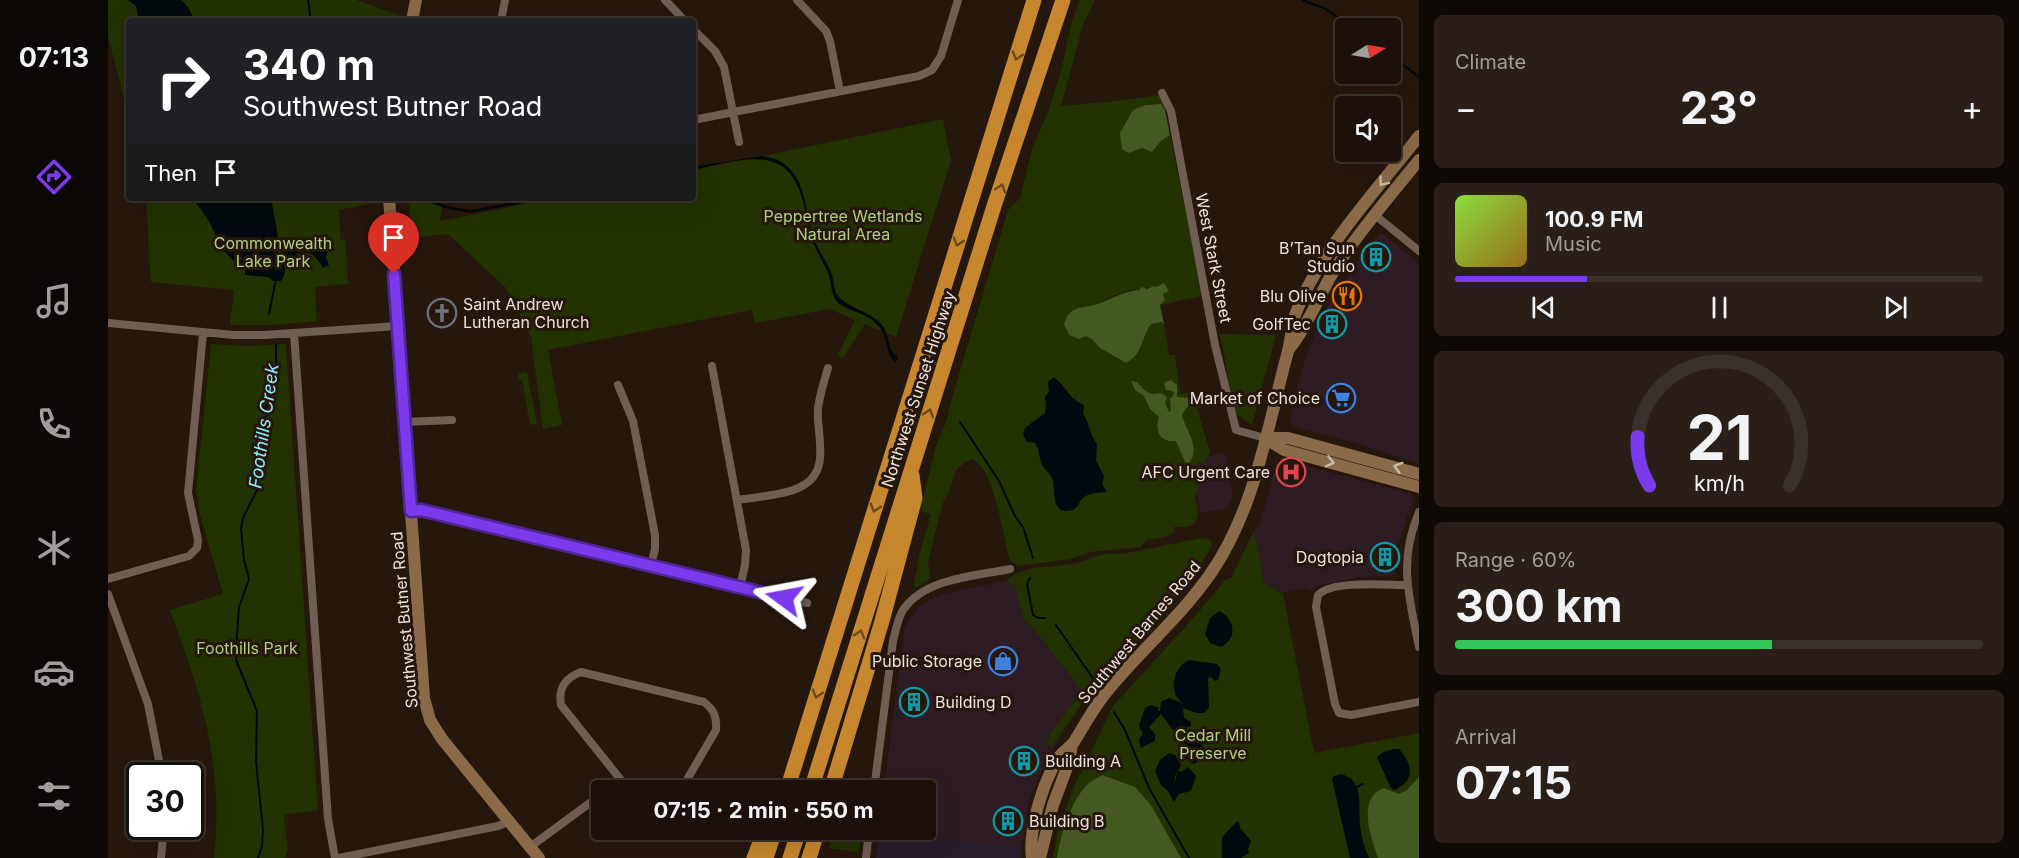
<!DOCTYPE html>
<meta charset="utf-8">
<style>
:root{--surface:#1c110a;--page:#291f18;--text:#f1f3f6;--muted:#a09d9c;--line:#3a312b;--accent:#7c3aed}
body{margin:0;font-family:Inter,sans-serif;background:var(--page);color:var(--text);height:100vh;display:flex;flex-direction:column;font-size:22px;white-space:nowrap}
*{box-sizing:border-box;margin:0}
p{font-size:20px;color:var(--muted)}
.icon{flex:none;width:33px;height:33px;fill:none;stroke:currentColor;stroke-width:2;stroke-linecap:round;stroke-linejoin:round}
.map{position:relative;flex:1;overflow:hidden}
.drawer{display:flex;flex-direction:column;gap:15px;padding:15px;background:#0f0906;width:600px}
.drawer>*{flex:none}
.guide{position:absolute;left:18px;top:18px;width:570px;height:183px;border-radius:6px;box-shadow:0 6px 24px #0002,0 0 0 2px var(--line);background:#202124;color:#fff;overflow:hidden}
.needle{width:39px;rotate:79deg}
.controls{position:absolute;left:1227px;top:18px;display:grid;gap:12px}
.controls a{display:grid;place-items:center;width:66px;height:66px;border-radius:6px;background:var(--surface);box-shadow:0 6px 24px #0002,0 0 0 2px var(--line);font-size:30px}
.speed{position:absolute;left:18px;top:762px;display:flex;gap:12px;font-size:30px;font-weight:700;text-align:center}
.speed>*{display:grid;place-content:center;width:78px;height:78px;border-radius:50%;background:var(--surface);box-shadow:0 6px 24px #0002,0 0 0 2px var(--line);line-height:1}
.speed .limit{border:3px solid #111;border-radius:9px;background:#fff;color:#111}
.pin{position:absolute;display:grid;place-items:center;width:51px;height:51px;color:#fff;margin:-62px -26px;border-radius:50% 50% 50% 0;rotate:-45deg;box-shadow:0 0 6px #0007}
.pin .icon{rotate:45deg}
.me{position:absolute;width:66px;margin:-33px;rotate:283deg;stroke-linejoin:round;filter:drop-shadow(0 0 4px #0008)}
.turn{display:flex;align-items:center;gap:21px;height:126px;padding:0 18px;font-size:27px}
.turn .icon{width:78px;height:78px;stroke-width:2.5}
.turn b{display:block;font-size:42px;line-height:51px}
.then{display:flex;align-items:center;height:57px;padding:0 18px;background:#0003;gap:12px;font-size:22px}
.big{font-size:45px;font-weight:700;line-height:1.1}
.drawer .tile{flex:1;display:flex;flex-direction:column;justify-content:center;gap:9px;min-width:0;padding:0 21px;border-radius:9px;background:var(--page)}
.drawer .dial{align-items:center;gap:0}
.dial svg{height:156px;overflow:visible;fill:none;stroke:var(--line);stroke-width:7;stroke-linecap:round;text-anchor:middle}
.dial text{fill:var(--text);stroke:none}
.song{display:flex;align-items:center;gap:18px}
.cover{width:72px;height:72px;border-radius:9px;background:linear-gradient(135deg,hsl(90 70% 55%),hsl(40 70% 35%))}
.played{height:6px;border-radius:3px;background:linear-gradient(90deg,var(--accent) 25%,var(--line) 25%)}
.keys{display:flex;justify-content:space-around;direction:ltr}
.heat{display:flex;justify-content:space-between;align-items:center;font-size:33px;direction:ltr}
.charge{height:9px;border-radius:4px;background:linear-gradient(90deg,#34c759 60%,var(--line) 0)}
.trip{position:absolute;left:483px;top:780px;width:345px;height:60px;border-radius:6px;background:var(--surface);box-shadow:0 6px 24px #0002,0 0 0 2px var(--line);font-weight:700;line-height:60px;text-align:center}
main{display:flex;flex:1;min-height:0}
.tab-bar{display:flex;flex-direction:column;width:108px;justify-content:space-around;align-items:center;background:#0b0704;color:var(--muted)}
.tab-bar .icon{width:42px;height:42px}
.tab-bar .current{color:var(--accent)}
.tab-bar b{font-size:27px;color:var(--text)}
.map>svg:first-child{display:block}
</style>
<main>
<nav class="tab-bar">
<b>07:13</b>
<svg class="icon current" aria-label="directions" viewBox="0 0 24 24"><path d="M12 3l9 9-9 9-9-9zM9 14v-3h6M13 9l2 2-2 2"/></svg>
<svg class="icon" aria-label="music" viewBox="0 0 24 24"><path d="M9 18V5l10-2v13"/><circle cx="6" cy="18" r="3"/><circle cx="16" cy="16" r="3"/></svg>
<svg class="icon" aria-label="phone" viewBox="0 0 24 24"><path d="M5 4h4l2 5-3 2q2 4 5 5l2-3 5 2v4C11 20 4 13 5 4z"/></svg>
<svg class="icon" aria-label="climate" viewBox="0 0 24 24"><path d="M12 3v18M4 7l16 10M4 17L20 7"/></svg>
<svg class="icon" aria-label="car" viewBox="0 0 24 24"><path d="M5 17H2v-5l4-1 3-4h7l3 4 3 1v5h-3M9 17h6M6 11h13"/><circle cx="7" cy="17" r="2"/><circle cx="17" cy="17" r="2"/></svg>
<svg class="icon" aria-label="filters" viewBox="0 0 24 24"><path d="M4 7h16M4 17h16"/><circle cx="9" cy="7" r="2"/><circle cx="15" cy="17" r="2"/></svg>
</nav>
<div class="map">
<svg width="1311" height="858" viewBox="0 0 1311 858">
<rect width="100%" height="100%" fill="#26170d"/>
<path fill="#2d1c24" d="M1271 234H1276L1311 264V464L1248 443 1190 428 1185 425 1182 420 1195 366 1212 319 1229 291Z
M1117 453 1125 494 1120 508 1093 513 1089 492 1091 486 1086 465 1096 463 1101 456Z
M1176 461H1180L1304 494 1305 500 1290 545 1287 574 1284 576 1252 577 1212 585 1204 591 1198 588 1175 593V594L1156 582 1146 531 1148 528 1151 527 1167 470Z
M916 577 982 691 960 722 927 784 919 809 914 847 770 835 771 830H818V790H776L796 632 799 623 811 607 820 601 834 594Z"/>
<path fill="#281d2b" d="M770 835 914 847 913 858H768Z"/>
<path fill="#233201" d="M0 0H248L291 15 290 21H21V119L0 36Z
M972 0H987L975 25 953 106C985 103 1017 101 1049 95L1056 101 1057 110 1053 104 1037 105 1025 111 1013 133 1021 153 1034 148 1044 152 1053 141 1062 135 1095 296 1052 305 1056 298V283L1048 287 1023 290 1000 298 988 305 965 310 984 323 995 350 1018 363 1033 349 1038 330 1043 324 1054 322 1056 324 1061 355H1067L1072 394 1084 392 1102 452 1097 462 1086 465 1091 487 1087 497 1090 513 1088 521 1086 524 1078 527H1066V532L1060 536 1039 540 1033 547 982 552 962 559 910 566 902 560C894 536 888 472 865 459L857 462 848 470 842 489 834 505 820 562 822 578 818 582 808 587 806 585 812 552 823 514 815 512 813 507 829 443 839 420 841 408 900 210 912 198 925 146 940 112 953 71 964 21Z
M835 119 843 160 788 337 757 324 734 359 730 355 747 320 722 309 647 323 644 310 440 350 454 425 435 429 423 338 398 288 340 234 296 238 303 227 301 198 335 205 332 221 446 198H585V170Z
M38 198H267V203L231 210 233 240H237L240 284 207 287 209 321 163 325H122L126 290 43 282Z
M1112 334 1168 335 1144 425 1127 413Z
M103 344 139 346 178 344 210 810 176 815 180 849 177 858H106C116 762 94 698 62 610L115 594 92 515 88 489Z
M419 372 429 424 422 425 414 380H411L410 374Z
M1146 531 1156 582 1175 594 1206 753 1311 733V858H1073L1043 805 1027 787 994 776 952 841 949 858H945L950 832 964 791 1005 706 1089 614 1117 580 1123 578Z
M1094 538 1103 540 1104 545C1078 594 1035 631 999 673 978 696 961 722 944 747L939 744 942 735 973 692 967 681 922 624 914 618 915 614 907 585 901 584 899 579C917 565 942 568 963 564 984 560 990 551 1014 554Z
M727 830H754L750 857 749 852 721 848Z"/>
<path fill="#445821" d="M1053 104 1057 110 1062 135 1053 141 1044 152 1034 148 1021 153 1014 149 1012 133 1025 110 1037 105Z
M1056 283 1061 291 1055 294 1057 300 1052 305 1056 324 1054 322 1043 324C1032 339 1037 352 1018 363L992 348 984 339 978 336 971 339 961 335 956 324C958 319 959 315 963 312 969 307 978 307 986 305 1001 301 1014 291 1031 290L1034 287 1039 289 1046 286 1048 287Z
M1063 380 1069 385V397L1081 398 1084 401 1076 411 1074 416C1079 432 1093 448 1081 463L1077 462 1068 441C1053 443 1046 432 1051 417L1042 409 1036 396 1027 390 1023 381 1029 382C1033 387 1039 394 1046 394 1053 394 1053 391 1059 398L1057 403 1061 412 1063 411 1062 399 1066 394 1065 391 1058 390 1056 384 1057 382Z
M994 775 1027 787 1043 805 1073 858H949C952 836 963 799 981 783 984 780 990 778 994 775Z
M1311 777V858H1270C1263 837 1248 798 1276 788L1291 794 1299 790Z"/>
<path fill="#00090d" d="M20 0H73L80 7 87 21H31L28 6Z
M653 156C699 161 695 205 706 239 710 250 718 260 723 272 726 279 725 288 729 294 736 307 763 311 774 325 782 335 779 350 790 357L788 362C777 357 781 337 771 327 768 324 765 320 761 318 751 311 731 309 726 297 723 291 723 282 721 275 716 262 707 251 704 238 696 212 695 169 662 161 638 155 608 165 585 170V167Z
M82 198H163L170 237 177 241H219L221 245 218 258 221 265 215 268C212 264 210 259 206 256 199 250 183 254 179 262 176 269 178 275 173 281H165L160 277 137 275V270L134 269 116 251 111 250C112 236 94 207 82 198Z
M310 198H318L339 206 363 210 426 198H442L362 213 337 208Z
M946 377C958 386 961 399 976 405L975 414C982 423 981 434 989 444L988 461 996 476 994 484 999 492C990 493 980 492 973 500 970 504 970 508 964 510 943 516 947 491 945 480 944 475 937 470 934 465 931 458 932 451 927 443L919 442 915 435 917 428 937 413 938 405 937 397 941 391 940 382Z
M1111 611C1127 618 1130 639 1113 647L1102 643 1097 634 1102 618Z
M1081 660 1109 664 1113 669 1110 680 1107 681 1103 677 1100 678 1101 708 1096 713H1089L1075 708 1076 718 1083 722V726L1068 731 1064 729 1053 714 1041 727 1047 734V741L1033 748 1031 739 1035 734 1031 726 1037 708 1043 705 1051 708 1050 711H1052L1053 702 1061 698 1074 703C1072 701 1070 698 1068 696 1062 683 1068 666 1081 660Z
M1083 731 1090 735 1095 748 1091 761 1086 764C1078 761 1069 750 1072 741 1073 737 1080 734 1083 731Z
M1285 749H1291C1305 765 1308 781 1286 790L1283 788 1269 758C1272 752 1279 751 1285 749Z
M1061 753 1067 755 1073 765 1067 776 1066 785 1070 770 1073 772 1080 767 1088 776 1083 791 1071 794 1066 802 1060 791 1053 785 1047 771 1052 760Z
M1233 774C1257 780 1250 806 1252 825 1253 836 1256 847 1261 858H1242L1224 779 1226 776Z
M1128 822H1131L1132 828 1143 841 1140 849 1141 853 1133 858H1114V837Z"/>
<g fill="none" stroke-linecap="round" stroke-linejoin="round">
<path stroke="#00090d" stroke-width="2" d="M200 0 203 21
M1194 0 1218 9 1245 28
M1282 55 1311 77
M161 314 168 279
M852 422 891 481 907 516 915 527 925 558
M922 578 919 584 925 615 930 618H937
M948 625 986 680
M1006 712 1017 730 1041 788 1081 858
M1249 787 1255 784
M150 858 154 846 155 829 148 762 149 711 128 660 129 635 131 607 141 579 136 560 133 529 135 518 149 490 151 462 158 427 159 399 168 361V345"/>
<path stroke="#715e53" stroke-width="8" d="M557 0 577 21
M689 0 718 31 722 41 732 91
M393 21 397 0
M585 29 607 51 616 67 631 142
M1054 93 1063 111 1107 345 1128 430 1157 438
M585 120 811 76 824 70 833 56 850 0
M1267 215 1311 251
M0 323 126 335H156L290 326
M186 333 220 819 227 858
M604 366 638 550 637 565 632 587
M510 385 525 421 547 535V549L543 565
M296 422 344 420
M629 500C648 497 680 495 696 485 723 469 708 434 710 408 712 394 716 381 720 368
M303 511 313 510 699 603
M1311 512C1290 561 1301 597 1311 647
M0 579 81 556 89 548 90 540 80 493 95 333
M1299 585C1278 585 1224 580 1210 595L1208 607 1227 704 1231 713 1243 715 1311 702
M0 594 40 704 54 776
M498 790 512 780
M521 790 453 705C450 688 457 678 473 672L596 702C606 710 609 717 608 730L573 790
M766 790 785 641C788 630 789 620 795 610 817 578 867 576 902 569
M422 847 494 794
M53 858 56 826
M231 858 390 826 400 822
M758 858 761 830"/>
<path stroke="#8a6a48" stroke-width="12" d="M304 21 308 0
M281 198 316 698 322 720 334 739 431 858
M1182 348C1201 324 1212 293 1228 267 1253 229 1283 195 1311 160
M1157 438 1176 450 1311 487
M1159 438H1180L1311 474
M924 858C920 829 935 783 950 758 954 752 961 748 966 742 977 724 987 705 1001 689 1034 649 1074 615 1103 573 1147 509 1159 429 1179 355 1183 342 1183 328 1187 315 1211 251 1269 190 1311 136
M932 858 945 805 961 762 964 744"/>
<path stroke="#c6872e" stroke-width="15" d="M679 790 926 0
M703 790 886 206 955 0
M723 790 774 621 807 498 804 475
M646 858 653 840 665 833
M658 858 667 830
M682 858 691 830
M701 858 710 830"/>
</g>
<defs><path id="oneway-chevron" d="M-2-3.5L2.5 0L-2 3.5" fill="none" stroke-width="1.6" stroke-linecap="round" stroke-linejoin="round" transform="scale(1.5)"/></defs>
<g stroke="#6e491c">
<use href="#oneway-chevron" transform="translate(909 56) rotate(107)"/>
<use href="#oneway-chevron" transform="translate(893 188) rotate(-72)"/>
<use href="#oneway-chevron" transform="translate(850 242) rotate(107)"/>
<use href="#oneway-chevron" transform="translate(821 413) rotate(-72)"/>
<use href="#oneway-chevron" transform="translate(767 508) rotate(107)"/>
<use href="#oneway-chevron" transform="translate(752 634) rotate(-73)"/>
<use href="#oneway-chevron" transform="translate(709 694) rotate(107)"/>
</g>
<g stroke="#cbb9a8">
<use href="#oneway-chevron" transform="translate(1275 182) rotate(128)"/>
<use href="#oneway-chevron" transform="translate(1222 462) rotate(14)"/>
<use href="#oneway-chevron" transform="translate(1290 467) rotate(-164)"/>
</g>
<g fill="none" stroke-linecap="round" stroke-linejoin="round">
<g stroke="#51269a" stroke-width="15">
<path id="route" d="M286 274 303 511 313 510 676 598"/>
</g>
<use href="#route" stroke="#7c3aed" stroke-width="10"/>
</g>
<defs>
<g id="building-ring" transform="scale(1.5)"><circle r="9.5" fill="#26170d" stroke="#0f9aa8" stroke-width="1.5"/><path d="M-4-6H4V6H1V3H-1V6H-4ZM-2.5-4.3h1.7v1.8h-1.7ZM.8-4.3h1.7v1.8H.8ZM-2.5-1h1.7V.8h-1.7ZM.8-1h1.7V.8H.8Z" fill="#0f9aa8"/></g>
<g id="restaurant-ring" transform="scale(1.5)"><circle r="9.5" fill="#26170d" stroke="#e8710a" stroke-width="1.5"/><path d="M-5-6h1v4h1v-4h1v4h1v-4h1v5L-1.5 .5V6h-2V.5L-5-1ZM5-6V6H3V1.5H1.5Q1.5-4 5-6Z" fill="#e8710a"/></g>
<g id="church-ring" transform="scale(1.5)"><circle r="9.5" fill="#26170d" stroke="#6b7280" stroke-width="1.5"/><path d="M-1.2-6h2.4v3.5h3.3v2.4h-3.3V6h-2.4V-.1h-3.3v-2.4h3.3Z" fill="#6b7280"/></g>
<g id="supermarket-ring" transform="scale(1.5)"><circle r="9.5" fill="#26170d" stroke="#3f7fe0" stroke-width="1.5"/><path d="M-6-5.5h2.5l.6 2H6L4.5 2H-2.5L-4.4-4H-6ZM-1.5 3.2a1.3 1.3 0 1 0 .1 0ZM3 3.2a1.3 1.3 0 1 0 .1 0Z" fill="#3f7fe0"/></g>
<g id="hospital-ring" transform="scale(1.5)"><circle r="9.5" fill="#26170d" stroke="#e0444e" stroke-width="1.5"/><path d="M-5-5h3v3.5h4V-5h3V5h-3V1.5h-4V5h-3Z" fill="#e0444e"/></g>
<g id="shop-ring" transform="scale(1.5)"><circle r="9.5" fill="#26170d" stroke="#3f7fe0" stroke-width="1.5"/><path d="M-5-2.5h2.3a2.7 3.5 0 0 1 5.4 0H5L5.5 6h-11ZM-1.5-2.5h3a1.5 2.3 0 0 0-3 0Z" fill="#3f7fe0"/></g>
</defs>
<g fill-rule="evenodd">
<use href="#building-ring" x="1268" y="257"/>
<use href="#restaurant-ring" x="1239" y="296"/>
<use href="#church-ring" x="334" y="313"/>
<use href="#building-ring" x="1224" y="324"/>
<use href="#supermarket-ring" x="1233" y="398"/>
<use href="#hospital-ring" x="1183" y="472"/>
<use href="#building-ring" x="1277" y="557"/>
<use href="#shop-ring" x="895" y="661"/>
<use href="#building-ring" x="806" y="702"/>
<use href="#building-ring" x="916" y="761"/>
<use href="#building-ring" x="900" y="821"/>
</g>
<g text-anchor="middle" stroke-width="6" stroke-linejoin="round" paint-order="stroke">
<g font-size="16" fill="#b0d07e" stroke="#26170d">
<text x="735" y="222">Peppertree Wetlands<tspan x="735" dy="18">Natural Area</tspan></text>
<text x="165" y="249">Commonwealth<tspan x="165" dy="18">Lake Park</tspan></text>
<text x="139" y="654">Foothills Park</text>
<text x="1105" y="741">Cedar Mill<tspan x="1105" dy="18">Preserve</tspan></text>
</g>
<g font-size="16" fill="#eee3dc" stroke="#26170d" text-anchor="end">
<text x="1247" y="254">B’Tan Sun<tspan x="1247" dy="18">Studio</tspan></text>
<text x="1218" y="302">Blu Olive</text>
<text x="355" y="310" text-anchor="start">Saint Andrew<tspan x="355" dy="18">Lutheran Church</tspan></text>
<text x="1203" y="330">GolfTec</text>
<text x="1212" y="404">Market of Choice</text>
<text x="1162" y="478">AFC Urgent Care</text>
<text x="1256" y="563">Dogtopia</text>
<text x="874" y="667">Public Storage</text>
<text x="827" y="708" text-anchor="start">Building D</text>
<text x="937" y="767" text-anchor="start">Building A</text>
<text x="921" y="827" text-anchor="start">Building B</text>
</g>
<g font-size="16" fill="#eee3dc" stroke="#26170d">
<text transform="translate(1106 258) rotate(79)" y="6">West Stark Street</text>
<text transform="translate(810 389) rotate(-72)" y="6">Northwest Sunset Highway</text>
<text transform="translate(296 620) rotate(-95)" y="6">Southwest Butner Road</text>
<text transform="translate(1031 632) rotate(-50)" y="6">Southwest Barnes Road</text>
</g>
<g font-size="18" font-style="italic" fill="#8eebfb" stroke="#26170d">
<text transform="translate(156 426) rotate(-82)" y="6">Foothills Creek</text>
</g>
</g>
</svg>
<div class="controls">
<a><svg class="needle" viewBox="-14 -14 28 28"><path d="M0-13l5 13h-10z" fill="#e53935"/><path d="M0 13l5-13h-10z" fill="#a09d9c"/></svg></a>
<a><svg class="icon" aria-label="sound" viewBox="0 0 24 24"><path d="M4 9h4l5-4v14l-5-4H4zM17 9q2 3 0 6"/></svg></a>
</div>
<div class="speed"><div class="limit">30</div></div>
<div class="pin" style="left:286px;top:274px;background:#d93025"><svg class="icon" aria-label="arrive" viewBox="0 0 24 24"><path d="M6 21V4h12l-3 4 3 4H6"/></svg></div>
<svg class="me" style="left:676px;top:598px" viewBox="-20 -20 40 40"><path d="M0-17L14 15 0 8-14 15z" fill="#7c3aed" stroke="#fff" stroke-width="4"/></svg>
<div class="trip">07:15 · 2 min · 550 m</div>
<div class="guide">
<div class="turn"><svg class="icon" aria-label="right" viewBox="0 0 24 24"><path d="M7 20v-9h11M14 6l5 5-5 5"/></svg><div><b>340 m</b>Southwest Butner Road</div></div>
<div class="then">Then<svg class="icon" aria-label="arrive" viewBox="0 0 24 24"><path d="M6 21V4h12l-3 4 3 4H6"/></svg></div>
</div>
</div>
<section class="drawer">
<div class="tile"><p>Climate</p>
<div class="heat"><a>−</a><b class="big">23°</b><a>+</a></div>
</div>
<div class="tile">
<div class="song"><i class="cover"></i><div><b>100.9 FM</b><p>Music</p></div></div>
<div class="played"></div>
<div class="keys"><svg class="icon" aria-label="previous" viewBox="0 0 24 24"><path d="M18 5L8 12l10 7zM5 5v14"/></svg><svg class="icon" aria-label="pause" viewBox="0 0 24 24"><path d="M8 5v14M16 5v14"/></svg><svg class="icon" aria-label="next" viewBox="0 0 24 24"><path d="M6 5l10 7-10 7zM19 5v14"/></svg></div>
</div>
<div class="tile dial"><svg viewBox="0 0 100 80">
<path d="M14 69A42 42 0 1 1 86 69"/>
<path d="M14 69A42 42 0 0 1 8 44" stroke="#7c3aed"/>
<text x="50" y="56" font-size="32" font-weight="700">21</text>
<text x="50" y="72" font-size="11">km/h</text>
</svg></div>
<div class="tile"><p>Range · 60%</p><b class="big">300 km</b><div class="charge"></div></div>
<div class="tile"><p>Arrival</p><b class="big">07:15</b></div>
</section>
</main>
